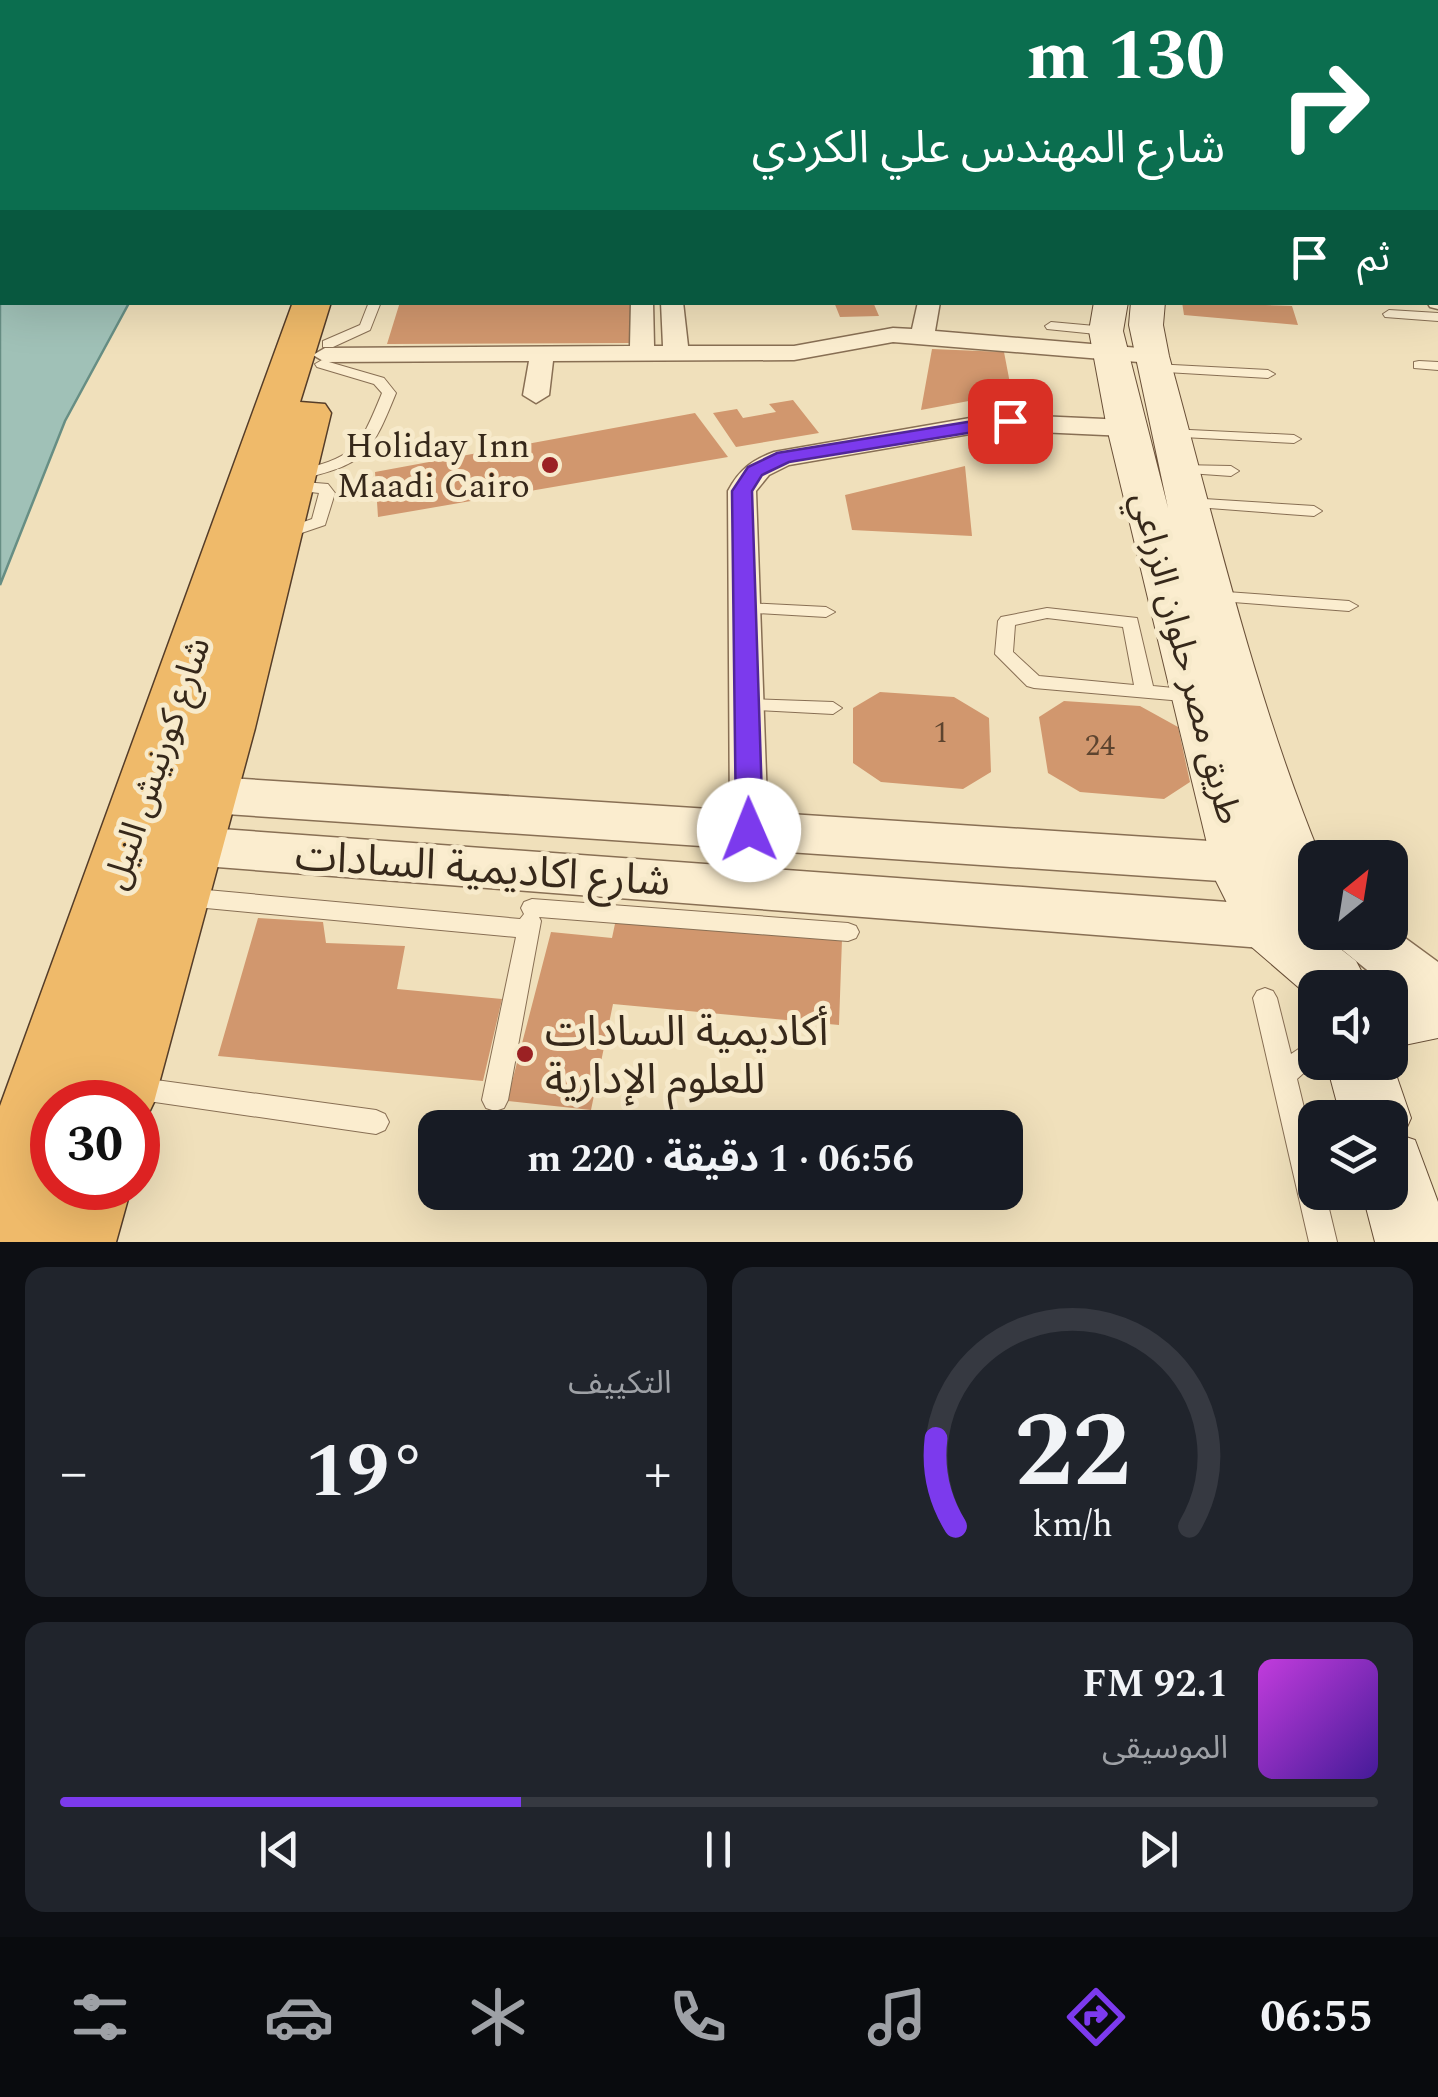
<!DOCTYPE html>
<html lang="ar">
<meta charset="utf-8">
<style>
:root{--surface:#171b24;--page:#20242c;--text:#f1f3f6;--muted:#9ea1a6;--line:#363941;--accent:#7c3aed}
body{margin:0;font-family:Spectral,"Noto Sans Arabic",serif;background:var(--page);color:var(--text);direction:rtl;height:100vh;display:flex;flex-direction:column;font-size:38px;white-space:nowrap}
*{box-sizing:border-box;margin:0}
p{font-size:32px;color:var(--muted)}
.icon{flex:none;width:55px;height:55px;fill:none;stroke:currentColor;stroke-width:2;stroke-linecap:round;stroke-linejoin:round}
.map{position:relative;height:1242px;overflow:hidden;direction:ltr}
.side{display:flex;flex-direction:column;gap:25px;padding:25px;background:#0d0f14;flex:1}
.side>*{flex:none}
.guide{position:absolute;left:0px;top:0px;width:1440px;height:305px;box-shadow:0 10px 40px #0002;direction:rtl;background:#0b6e4f;color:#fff;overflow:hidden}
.needle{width:65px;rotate:30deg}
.fabs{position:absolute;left:1298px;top:840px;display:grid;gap:20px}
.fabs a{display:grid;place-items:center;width:110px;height:110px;border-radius:20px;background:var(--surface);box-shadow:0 10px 40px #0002;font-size:50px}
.speed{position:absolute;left:30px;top:1080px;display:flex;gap:20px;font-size:50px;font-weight:700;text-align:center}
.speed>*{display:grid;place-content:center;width:130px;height:130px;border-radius:50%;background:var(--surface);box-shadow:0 10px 40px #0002;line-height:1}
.speed .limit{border:15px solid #d22;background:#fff;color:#111}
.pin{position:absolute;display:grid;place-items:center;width:85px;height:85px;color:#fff;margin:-42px;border-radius:20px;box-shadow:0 5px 15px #0006}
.me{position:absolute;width:110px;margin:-55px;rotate:359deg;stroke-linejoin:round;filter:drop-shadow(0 0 8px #0008)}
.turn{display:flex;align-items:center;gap:35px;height:210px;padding:0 50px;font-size:45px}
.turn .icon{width:130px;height:130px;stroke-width:2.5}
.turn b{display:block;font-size:70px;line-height:85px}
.then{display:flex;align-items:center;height:95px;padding:0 50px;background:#0003;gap:20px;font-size:38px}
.big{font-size:75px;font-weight:700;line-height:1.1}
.side .card{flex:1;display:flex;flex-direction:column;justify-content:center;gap:15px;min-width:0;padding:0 35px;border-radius:20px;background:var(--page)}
.side .dial{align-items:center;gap:0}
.dial svg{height:260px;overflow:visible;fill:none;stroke:var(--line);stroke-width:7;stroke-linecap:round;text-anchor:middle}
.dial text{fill:var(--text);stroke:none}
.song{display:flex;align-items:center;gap:30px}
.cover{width:120px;height:120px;border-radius:15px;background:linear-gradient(135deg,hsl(290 70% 55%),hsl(260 70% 35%))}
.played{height:10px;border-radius:5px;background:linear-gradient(90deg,var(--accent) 35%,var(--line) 35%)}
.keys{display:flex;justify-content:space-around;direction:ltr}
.heat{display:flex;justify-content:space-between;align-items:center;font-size:55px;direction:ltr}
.side .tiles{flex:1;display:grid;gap:25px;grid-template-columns:1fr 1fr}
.card:last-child{grid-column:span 2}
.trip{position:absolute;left:418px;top:1110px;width:605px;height:100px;border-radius:20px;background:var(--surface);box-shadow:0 10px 40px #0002;font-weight:700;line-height:100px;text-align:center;direction:rtl}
.menu{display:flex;height:160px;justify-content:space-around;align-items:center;background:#090b0e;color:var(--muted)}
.menu .icon{width:70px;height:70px}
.menu .current{color:var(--accent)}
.menu b{font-size:45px;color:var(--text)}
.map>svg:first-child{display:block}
</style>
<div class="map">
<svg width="1438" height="1242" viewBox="0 0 1438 1242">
<rect width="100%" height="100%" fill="#f0e0bb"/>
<path fill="#a0c1b7" stroke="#678e84" stroke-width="2.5" d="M0 0H267L2 2V302L129 303 65 421 0 585Z"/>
<path fill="#d1976e" d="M400 302H632V343L387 344Z
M834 302H873L879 316 840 317Z
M1182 302 1292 306 1298 325 1184 315Z
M932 349 1004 352 1013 399 1001 401 995 396 921 410Z
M793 400 819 433 736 447 713 413 737 409 743 418 776 412 769 404Z
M695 413 728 457 378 517 375 472Z
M965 466 972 536 852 530 845 495Z
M880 692 954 697 989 718 991 772 963 789 881 782 853 763V708Z
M1064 701 1140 706 1178 727 1190 782 1164 799 1080 792 1048 773 1039 717Z
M258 918 323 922 326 943 405 946 397 989 502 999 483 1081 218 1056Z
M616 919 842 939 839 1025 613 1004 591 1110 507 1101 551 932 612 938Z"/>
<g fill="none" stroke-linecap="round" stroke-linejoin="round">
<g stroke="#886f54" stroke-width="2">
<path id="service" d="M369 302H381L370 330 333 347H323V341L360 325Z
M1389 310 1438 313V321L1385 317 1383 314Z
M1051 322 1106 327 1112 331 1106 335 1047 329 1045 326Z
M322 360 384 378 396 393C370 457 365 464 297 480L289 475 292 472C354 457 358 452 382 393L374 384 317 367 315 364Z
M1419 361 1438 362V370L1414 368V362Z
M1154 364 1268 370 1275 374 1268 378 1149 371 1147 368Z
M1169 429 1294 435 1301 439 1294 443 1164 436 1162 433Z
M1179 465 1231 466 1239 471 1231 476 1174 472 1172 469Z
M291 481 328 484 335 493 325 525 284 539 276 534 278 531 312 519 319 493 286 489 283 486 286 483Z
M1188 498 1314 506 1322 511 1314 516 1183 506 1180 503Z
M1213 591 1349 601 1358 606 1349 611 1207 600 1204 596Z
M745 603 826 607 835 612 826 617 739 612 736 608Z
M1047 608 1137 618 1153 686 1194 690 1203 696 1194 702 1034 688 1027 686 995 654 998 621 1001 617ZM1047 618 1123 627 1134 685 1039 676 1013 652 1015 625Z
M747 699 833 702 842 708 833 714 740 709 738 705Z
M185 888 520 919 524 914 521 908 524 902 532 899 848 923 856 926 859 932 856 938 848 941 539 917 541 921 508 1100 504 1108 495 1111 486 1108 482 1100 516 937 185 906 177 903 174 897 177 891Z
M1265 988 1273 991 1277 998 1291 1054 1315 1038 1316 1062 1297 1079 1315 1153V1192H1325L1337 1242H1309L1253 998 1257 991Z
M134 1077 376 1110 385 1114 389 1122 385 1130 376 1134 134 1099 125 1096 121 1088 125 1080Z"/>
</g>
<g stroke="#886f54" stroke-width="3">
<path id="minor" d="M621 0H635V2H622Z
M780 0H794L796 2H782Z
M1377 0H1391L1393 2H1379Z
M1438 294V309L1430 307 1427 302H1438Z
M631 302H653L654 346H663L661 302H683L688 346H794L893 328 912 329 918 302H940L935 331 1151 349 1163 356 1151 363 893 342 794 360 553 361 549 395 536 403 523 395 529 361 325 362 313 355 325 348 630 346Z
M993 414 1126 420 1139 428 1126 436 993 430 789 465 769 475 756 491 768 830 763 840 749 844 735 840 730 830 728 491C739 470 752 460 774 452Z"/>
</g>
<g stroke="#886f54" stroke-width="3">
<path id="tertiary" d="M181 775 1240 843 1315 873V932H1390V927L1438 962V1018L1418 1011 1335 944 1315 952 165 863 147 858 139 844 147 830 165 825 1284 906 1235 882 181 811 164 805 156 793 164 781Z"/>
</g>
<g stroke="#6a5038" stroke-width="2">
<path id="secondary" d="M1212 0H1233L1234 2H1214Z
M1094 302H1128L1123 331 1168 508 1129 325 1131 302H1165L1163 325 1169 356C1214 520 1256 701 1321 858H1315V932H1334L1324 936 1356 961 1366 980 1362 988H1315V1000L1312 999 1247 943 1216 881 1107 428 1089 331Z
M1438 984V1038L1390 1048V992Z
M1390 1057 1411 1118 1403 1136 1415 1140 1438 1202V1242H1375L1362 1192H1390V1118H1341L1326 1062H1390Z"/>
</g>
<g stroke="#553d29" stroke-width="3">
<path id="trunk" d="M376 0H399L400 2H377Z
M293 302H331L300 402 325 404 331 413 255 728 154 1102 142 1127 138 1129V1102H52V1188H131L116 1242H0V1106Z"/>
</g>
<use href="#service" fill="#fbedcf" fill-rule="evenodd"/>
<use href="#minor" fill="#fbedcf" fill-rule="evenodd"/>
<use href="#tertiary" fill="#fbedcf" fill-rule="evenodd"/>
<use href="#secondary" fill="#fbedcf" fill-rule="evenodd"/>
<use href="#trunk" fill="#efba6a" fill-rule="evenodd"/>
</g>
<path fill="#7c3aed" stroke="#51269a" stroke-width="2.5" d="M1010 415 1017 417V425L789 462 762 475 752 491 763 830 759 837H740L736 830 732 491 748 467 777 453Z"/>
<g fill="#9b2123" stroke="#f7eacb" stroke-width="4">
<circle cx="550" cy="465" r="10"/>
<circle cx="525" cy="1054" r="10"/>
</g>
<g text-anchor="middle" stroke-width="10" stroke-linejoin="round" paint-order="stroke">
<g font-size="30" fill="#5d442f">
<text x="941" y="742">1</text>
<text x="1100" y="755">24</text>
</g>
<g font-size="35" fill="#36281a" stroke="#f7eacb" text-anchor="end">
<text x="530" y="457">Holiday Inn<tspan x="530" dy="40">Maadi Cairo</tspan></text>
</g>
<g font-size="35" fill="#36281a" stroke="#f7eacb">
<text transform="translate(1187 658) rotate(75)" y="12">طريق مصر حلوان الزراعي</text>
<text transform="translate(156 763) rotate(-71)" y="12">شارع كورنيش النيل</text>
</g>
<g font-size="42" fill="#36281a" stroke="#f7eacb">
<text transform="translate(483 867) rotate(4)" y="15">شارع اكاديمية السادات</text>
</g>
<g font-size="42" fill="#36281a" stroke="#f7eacb" text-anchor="start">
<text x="545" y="1045">أكاديمية السادات<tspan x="545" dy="48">للعلوم الإدارية</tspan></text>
</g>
</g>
</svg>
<div class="fabs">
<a><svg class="needle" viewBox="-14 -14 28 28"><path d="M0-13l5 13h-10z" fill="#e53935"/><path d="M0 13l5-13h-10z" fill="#9ea1a6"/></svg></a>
<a><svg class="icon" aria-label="sound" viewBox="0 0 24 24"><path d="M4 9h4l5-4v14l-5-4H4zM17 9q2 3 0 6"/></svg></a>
<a><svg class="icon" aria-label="layers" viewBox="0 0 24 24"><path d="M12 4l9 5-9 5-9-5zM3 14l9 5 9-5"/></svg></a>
</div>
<div class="speed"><div class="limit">30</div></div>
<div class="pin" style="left:1010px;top:421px;background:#d93025"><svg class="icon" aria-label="arrive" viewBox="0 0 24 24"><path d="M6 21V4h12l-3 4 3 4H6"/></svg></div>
<svg class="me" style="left:749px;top:830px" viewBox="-20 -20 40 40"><circle r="19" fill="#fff"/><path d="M0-13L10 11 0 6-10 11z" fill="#7c3aed"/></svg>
<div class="trip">06:56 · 1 دقيقة · 220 m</div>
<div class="guide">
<div class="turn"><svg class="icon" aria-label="right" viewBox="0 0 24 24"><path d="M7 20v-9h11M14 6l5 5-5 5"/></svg><div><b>130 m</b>شارع المهندس علي الكردي</div></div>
<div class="then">ثم<svg class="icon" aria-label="arrive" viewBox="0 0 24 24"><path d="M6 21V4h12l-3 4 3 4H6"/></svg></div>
</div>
</div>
<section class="side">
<div class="tiles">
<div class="card dial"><svg viewBox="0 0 100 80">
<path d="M14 69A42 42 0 1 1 86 69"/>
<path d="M14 69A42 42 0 0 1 8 42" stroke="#7c3aed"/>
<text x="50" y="56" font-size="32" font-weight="700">22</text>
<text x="50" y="72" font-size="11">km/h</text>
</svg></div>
<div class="card"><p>التكييف</p>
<div class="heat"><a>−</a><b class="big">19°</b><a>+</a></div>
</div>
<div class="card">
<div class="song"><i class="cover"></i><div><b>92.1 FM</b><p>الموسيقى</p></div></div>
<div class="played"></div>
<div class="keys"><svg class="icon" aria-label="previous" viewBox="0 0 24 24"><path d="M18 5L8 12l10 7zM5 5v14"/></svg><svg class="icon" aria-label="pause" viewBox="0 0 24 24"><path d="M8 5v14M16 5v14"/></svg><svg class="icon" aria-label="next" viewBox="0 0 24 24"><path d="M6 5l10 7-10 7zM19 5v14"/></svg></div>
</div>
</div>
</section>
<nav class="menu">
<b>06:55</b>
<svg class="icon current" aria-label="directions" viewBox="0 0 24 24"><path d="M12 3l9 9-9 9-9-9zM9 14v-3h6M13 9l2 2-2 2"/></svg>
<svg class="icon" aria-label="music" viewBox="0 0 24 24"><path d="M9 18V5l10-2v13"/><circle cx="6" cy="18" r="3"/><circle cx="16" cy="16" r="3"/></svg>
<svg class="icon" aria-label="phone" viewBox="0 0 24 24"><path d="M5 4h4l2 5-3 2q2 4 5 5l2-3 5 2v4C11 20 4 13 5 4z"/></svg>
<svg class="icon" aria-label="climate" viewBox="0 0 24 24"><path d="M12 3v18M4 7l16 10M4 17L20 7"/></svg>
<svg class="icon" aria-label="car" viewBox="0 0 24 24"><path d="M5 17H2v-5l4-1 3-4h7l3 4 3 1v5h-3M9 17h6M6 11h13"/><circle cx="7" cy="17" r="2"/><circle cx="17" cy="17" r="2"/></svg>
<svg class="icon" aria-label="filters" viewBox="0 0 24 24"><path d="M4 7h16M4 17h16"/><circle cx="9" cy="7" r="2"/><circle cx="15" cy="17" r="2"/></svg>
</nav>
